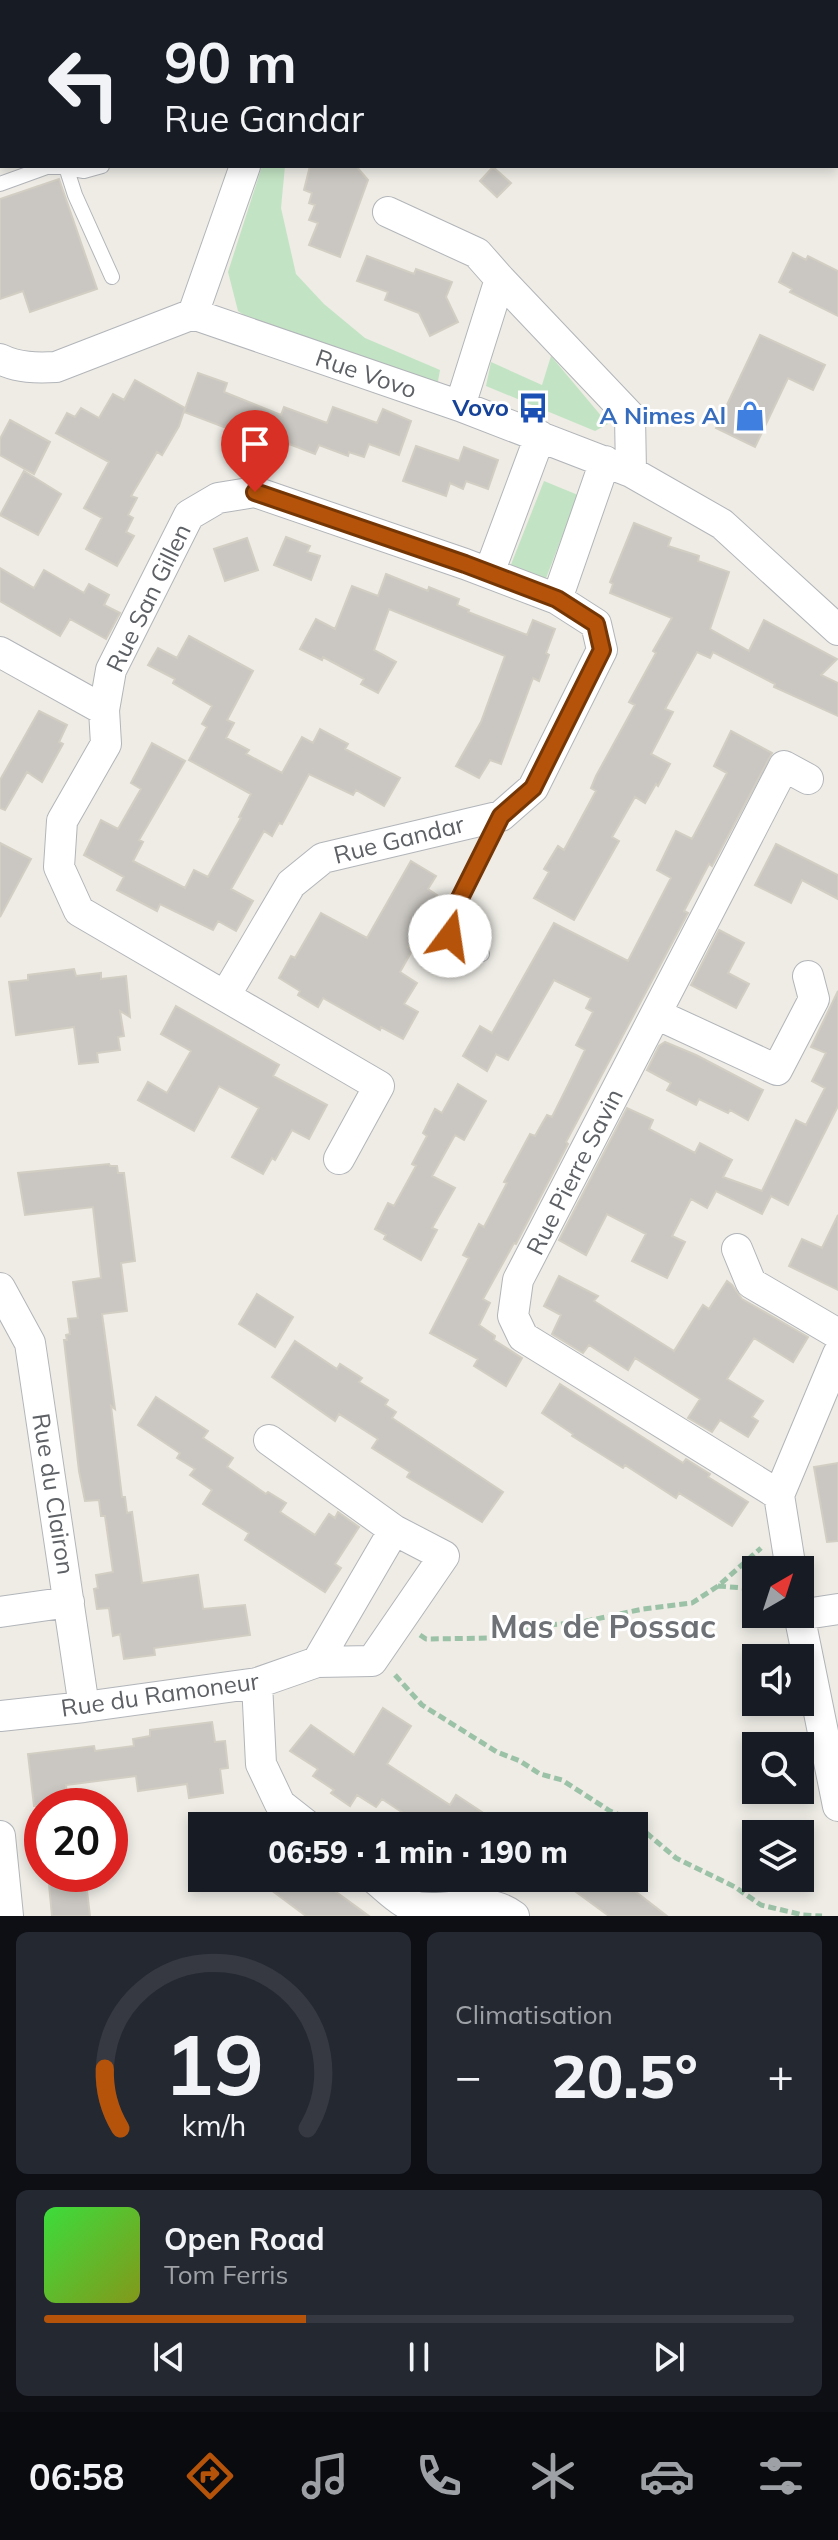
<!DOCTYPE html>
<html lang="fr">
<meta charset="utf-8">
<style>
:root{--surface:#171b24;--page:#242831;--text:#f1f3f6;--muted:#9ea1a6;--line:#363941;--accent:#b45309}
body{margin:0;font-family:Mulish,sans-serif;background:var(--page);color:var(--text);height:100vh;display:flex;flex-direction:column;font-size:30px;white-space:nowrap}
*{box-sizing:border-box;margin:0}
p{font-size:26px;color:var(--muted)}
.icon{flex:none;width:44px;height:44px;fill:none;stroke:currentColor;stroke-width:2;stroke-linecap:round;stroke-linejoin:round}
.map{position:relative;height:1916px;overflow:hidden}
.drawer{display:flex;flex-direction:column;gap:16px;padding:16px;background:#0d0f14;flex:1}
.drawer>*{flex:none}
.banner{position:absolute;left:0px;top:0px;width:838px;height:168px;box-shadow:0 4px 12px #0003;background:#171b24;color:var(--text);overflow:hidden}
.needle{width:52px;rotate:39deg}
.fabs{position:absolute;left:742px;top:1556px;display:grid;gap:16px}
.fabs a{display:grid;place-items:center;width:72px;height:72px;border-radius:0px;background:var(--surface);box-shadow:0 4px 12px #0003;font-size:40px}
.speed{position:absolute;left:24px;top:1788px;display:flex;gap:16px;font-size:40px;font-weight:700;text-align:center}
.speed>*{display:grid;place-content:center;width:104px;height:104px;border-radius:50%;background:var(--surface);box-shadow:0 4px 12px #0003;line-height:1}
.speed .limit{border:12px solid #d22;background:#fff;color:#111}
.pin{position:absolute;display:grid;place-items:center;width:68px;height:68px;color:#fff;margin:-82px -34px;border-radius:50% 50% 50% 0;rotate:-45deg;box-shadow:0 0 8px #0007}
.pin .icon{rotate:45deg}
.me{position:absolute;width:88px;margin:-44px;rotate:14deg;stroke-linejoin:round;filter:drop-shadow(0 0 6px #0008)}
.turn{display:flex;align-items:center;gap:28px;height:168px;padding:0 32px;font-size:36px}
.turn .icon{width:104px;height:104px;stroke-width:2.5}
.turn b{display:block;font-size:56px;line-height:68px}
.big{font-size:60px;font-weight:800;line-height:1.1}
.drawer .card{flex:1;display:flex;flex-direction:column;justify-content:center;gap:12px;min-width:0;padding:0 28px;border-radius:12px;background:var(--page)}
.drawer .dial{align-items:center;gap:0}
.dial svg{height:208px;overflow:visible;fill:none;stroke:var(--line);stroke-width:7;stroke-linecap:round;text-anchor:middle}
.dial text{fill:var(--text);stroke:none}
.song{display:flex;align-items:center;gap:24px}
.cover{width:96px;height:96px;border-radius:12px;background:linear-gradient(135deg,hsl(120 70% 55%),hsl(70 70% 35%))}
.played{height:8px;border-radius:4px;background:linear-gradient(90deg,var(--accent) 35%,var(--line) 35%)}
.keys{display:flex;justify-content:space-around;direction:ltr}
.heat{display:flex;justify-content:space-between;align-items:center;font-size:44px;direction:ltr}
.drawer .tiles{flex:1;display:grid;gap:16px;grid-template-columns:1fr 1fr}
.card:last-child{grid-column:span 2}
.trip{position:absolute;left:188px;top:1812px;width:460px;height:80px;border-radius:0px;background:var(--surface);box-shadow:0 4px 12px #0003;font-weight:800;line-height:80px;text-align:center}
.dock{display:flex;height:128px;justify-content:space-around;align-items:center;background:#090b0e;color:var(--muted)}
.dock .icon{width:56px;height:56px}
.dock .active{color:var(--accent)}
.dock b{font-size:36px;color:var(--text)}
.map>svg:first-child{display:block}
</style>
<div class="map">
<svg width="838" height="1916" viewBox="0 0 838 1916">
<rect width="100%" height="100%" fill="#eeece5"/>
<path fill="#c3e4c4" d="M262 166H285L281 208 296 274 324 304 365 338 440 370 437 387 266 331 238 311 228 272Z
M551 356 608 424 595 431 486 386 491 362 542 385Z
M544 481 578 495 545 581 510 567Z"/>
<path fill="#cac7c2" stroke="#d2cec3" stroke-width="2" d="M310 166H356L368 180 340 257 309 245 318 223 309 220 315 205 309 203 312 193 304 190Z
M493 167 511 183 497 197 480 181Z
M59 179 97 289 30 312 23 291 0 299V199Z
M793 253 806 260 808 256 838 271V316L790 292 792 289 779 282Z
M367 256 414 274 416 269 452 282 446 297 458 322 430 336 419 313 385 300 388 292 357 281Z
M760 335 825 365 813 390 788 378 755 447 716 428Z
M198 373 227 383 224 392 281 415 284 407 327 423 333 407 377 423 383 409 411 421 399 455 369 444 364 457 349 452 348 456 319 445 315 454 289 444 286 450 271 444 265 460 230 447 253 438 184 412Z
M135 380 185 408 179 426 162 455 157 452 131 496 137 498 128 515 133 518 126 532 134 536 117 566 86 549 102 518 84 508 109 462 56 433 67 413 75 417 81 408 99 418 113 394 124 400Z
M10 420 50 442 34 474 0 455V439Z
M416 446 459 461 464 447 498 460 488 489 466 481 463 489 450 483 446 496 403 481Z
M24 471 61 494 38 535 0 515Z
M634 523 671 538 668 546 699 556 698 561 729 572 710 629 749 651 764 620 837 659 821 675 838 683V716L774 687 775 684 713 652 710 658 697 652 665 709 673 712 651 754 670 764 658 786 656 784 645 803 635 797 612 837 619 841 574 920 534 898 549 872 544 869 558 846 564 850 596 791 591 788 596 776 635 705 629 702 656 653 653 651 672 618 610 593 613 584 610 582Z
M286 537 310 546 307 552 320 556 311 580 274 565Z
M247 538 258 570 225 581 214 549Z
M0 568 34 588 44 570 84 593 89 584 109 595 104 605 120 613 106 639 70 619 60 636 0 601Z
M386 574 428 591 429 587 459 599 457 605 469 610 468 612 527 635 533 620 555 629 546 653 549 655 539 681 533 678 501 764 490 760 479 778 456 766 481 722 505 656 389 609 374 650 396 662 378 693 361 684 364 679 323 657 322 660 300 649 316 619 335 629 352 586 378 596Z
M189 636 253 671 227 720 234 723 226 738 249 750 246 754 282 773 302 737 313 743 320 729 348 744 345 749 400 778 384 806 356 790 353 795 309 774 282 824 279 823 272 836 264 831 231 889 253 901 236 931 218 921 213 930 160 904 157 911 117 890 124 877 84 855 101 820 118 829 141 789 131 783 152 743 185 761 139 840 143 842 133 861 185 888 194 870 208 877 241 818 239 817 251 794 189 760 207 727 202 724 212 706 173 683 175 679 148 665 158 648 177 658Z
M39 711 67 725 59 742 63 744 42 782 27 772 5 810 0 808V780Z
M731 731 772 753 712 866 709 864 684 911 688 913 566 1142 568 1144 516 1244 514 1243 483 1299 490 1303 479 1325 495 1336 494 1340 522 1358 506 1386 474 1366 478 1359 430 1333 469 1258 463 1255 479 1224 484 1227 507 1183 504 1182 530 1134 535 1136 547 1115 552 1117 569 1083 585 1050 576 1045 593 1012 586 1008 591 998 554 980 508 1060 496 1054 487 1071 463 1056 480 1026 492 1033 554 923 628 961 671 878 657 870 676 831 692 839 727 773 714 766Z
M0 843 31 859 0 917Z
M776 844 838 875V899L802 880 791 903 755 885Z
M411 861 436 876 428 889 437 895 408 947 413 949 400 972 417 983 404 1004 418 1012 403 1039 381 1027 380 1030 323 998 318 1007 298 995 300 991 279 978 291 956 295 958 321 913 367 938Z
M719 930 744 943 728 973 749 984 736 1008 691 985Z
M74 969 76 976 101 973V979L126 976 130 1017 120 1011 124 1036 118 1037 120 1050 97 1053 98 1062 79 1064 74 1027 16 1035 9 982 28 980V975Z
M838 991V1106L788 1205 771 1196 762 1214 716 1191 707 1208 691 1199 672 1236 685 1242 667 1278 632 1261 646 1234 607 1214 586 1255 559 1240 627 1108 653 1120 649 1129 695 1153 700 1143 732 1160 723 1177 762 1191 796 1120 806 1125 825 1088 812 1081 826 1053 811 1047Z
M176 1006 279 1065 273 1076 327 1105 309 1139 292 1130 275 1160 272 1158 263 1174 232 1157 259 1108 219 1086 194 1131 138 1100 148 1082 167 1093 191 1051 161 1034Z
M665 1042 696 1055 763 1090 748 1120 730 1110 728 1113 699 1099 696 1105 667 1090 671 1083 647 1070 659 1046Z
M458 1084 486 1101 464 1140 455 1135 432 1176 455 1188 432 1228 437 1230 421 1260 384 1239 386 1235 375 1229 388 1203 394 1206 416 1166 412 1164 427 1136 423 1133 435 1109 442 1113Z
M109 1164 110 1166H117L118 1173H124L135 1261 121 1263 127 1311 102 1314 115 1409 111 1406 122 1497H125L127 1513 132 1512 142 1583 198 1575 203 1609 245 1605 250 1635 154 1648 155 1655 124 1659 120 1634 113 1636 109 1608 97 1609 94 1589 98 1588 96 1575 113 1572 105 1516H101L99 1500 85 1501 79 1471 64 1340H67L66 1335 70 1334 68 1319 78 1318 73 1282 101 1278 93 1207 25 1215 18 1173Z
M838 1215V1290L789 1266 802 1239 822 1248Z
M559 1276 598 1296 594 1301 674 1351 703 1305 709 1309 727 1281 732 1285 742 1299 808 1337 793 1362 754 1338 727 1379 763 1401 752 1417 758 1421 748 1437 720 1420 712 1432 688 1418 700 1399 635 1358 628 1370 589 1345 583 1353 552 1334 561 1315 544 1306Z
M257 1294 293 1317 275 1347 239 1324Z
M295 1341 337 1369 340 1364 362 1378 359 1382 388 1400 385 1405 396 1412 392 1418 503 1492 482 1522 407 1477 410 1472 372 1448 378 1439 339 1414 335 1421 272 1377Z
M560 1384 683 1463 686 1459 710 1474 708 1477 748 1502 732 1526 679 1493 676 1498 625 1465 623 1468 572 1436 573 1434 542 1413Z
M156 1397 208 1431 203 1438 233 1458 227 1467 266 1494 268 1492 286 1503 280 1512 315 1535 329 1514 335 1518 338 1512 359 1527 335 1564 341 1568 325 1592 245 1540 249 1533 203 1504 212 1490 190 1475 195 1469 177 1458 180 1453 138 1425Z
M838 1463V1541L827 1542 814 1467Z
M383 1708 411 1726 387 1764 450 1805 456 1795 503 1826H423L382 1799 376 1807 357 1795 350 1806 331 1793 334 1790 313 1776 318 1769 290 1751 311 1725 354 1755Z
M212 1722 215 1742 225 1741 228 1768 220 1769 223 1793 189 1798 187 1784 138 1791 136 1776 66 1785 68 1806H34L28 1754 94 1746 95 1751 134 1746 133 1739 150 1736V1730Z
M48 1874H85L90 1916H52Z
M255 1878H317L369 1916H306Z
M557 1878H618L667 1916H609Z"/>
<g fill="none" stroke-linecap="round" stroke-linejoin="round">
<g stroke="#b2b5b9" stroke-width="16">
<path id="lane" d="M154 0 156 2
M66 167 75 195 112 277
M0 184 47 167H61L84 171 102 166
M482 954 450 936V918L501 816"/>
</g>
<g stroke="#b2b5b9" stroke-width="32">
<path id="street" d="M305 2 306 0
M388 212 477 253 500 279 460 406
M500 279 630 416 631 472
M193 314 245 166
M0 359C18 368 37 368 56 367L193 314 460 406 631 472 722 524 838 630
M489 573 540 436
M557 599 605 461
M0 652 104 710
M225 996 291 884 323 858 501 816 533 788 602 650 596 624 557 599 465 564 255 492 218 498 189 515 111 670 104 710 106 744 62 821 59 867 79 911 379 1086 339 1159
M656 1014 777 1070 814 999 808 976
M737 1249 751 1283 838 1334
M0 1288 30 1343 84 1707
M779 1495 523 1337 513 1316 518 1280 784 766 808 779
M791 1570 779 1495 838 1354
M0 1612 69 1602
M799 1614 838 1806
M799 1615 838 1609
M317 1662 394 1530
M257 1683 261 1764 280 1804 308 1826
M0 1716 84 1707 257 1683 317 1662 372 1661 444 1556 394 1530 269 1440
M0 1836 8 1916
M374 1878C384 1886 397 1900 409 1905 445 1916 482 1892 514 1916"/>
</g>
<path stroke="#9bc2a7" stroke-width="5" stroke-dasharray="8 4" stroke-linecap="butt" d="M718 1586 756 1589
M420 1635 426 1639 493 1638 528 1627 582 1622 643 1609 692 1603 718 1586 761 1548
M395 1675 422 1705 497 1752 520 1761 540 1774 562 1780 610 1811 631 1820 676 1858 735 1887 761 1905 803 1915 822 1916"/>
<use href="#lane" stroke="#fff" stroke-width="14"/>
<use href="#street" stroke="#fff" stroke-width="30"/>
</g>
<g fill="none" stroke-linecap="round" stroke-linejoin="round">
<g stroke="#753606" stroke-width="20">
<path id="route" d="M255 492 465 564 557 599 596 624 602 650 533 788 501 816 450 918V936"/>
</g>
<use href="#route" stroke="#b45309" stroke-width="14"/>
</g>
<defs>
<g id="bus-bare" transform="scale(2.4)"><path d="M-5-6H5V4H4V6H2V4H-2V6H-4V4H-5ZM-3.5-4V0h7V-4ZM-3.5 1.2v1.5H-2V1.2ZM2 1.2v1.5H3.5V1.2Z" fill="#1a4fb4" stroke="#fff" stroke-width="2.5" paint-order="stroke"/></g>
<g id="shop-bare" transform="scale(2.4)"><path d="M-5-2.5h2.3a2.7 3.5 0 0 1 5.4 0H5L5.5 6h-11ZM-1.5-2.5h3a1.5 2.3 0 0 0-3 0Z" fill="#3f7fe0" stroke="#fff" stroke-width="2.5" paint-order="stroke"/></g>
</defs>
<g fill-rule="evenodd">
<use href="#bus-bare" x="533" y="408"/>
<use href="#shop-bare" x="750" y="416"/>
</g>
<g text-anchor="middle" stroke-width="6" stroke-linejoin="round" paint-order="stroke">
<g font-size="24" fill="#5d6064" stroke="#fff">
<text transform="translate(366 374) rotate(19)" y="8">Rue Vovo</text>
<text transform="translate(149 598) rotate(-64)" y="8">Rue San Gillen</text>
<text transform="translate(399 840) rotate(-14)" y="8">Rue Gandar</text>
<text transform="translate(575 1172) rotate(-63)" y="8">Rue Pierre Savin</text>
<text transform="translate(53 1494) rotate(81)" y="8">Rue du Clairon</text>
<text transform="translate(160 1695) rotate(-8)" y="8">Rue du Ramoneur</text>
</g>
<g font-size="24" font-weight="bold" fill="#164399" stroke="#fff" text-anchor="end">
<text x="509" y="416">Vovo</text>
</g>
<g font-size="24" font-weight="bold" fill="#366cbe" stroke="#fff" text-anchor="end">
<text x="726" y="424">A Nimes Al</text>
</g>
<g font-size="32" font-weight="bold" fill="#6e7276" stroke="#fff">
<text x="603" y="1638">Mas de Possac</text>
</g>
</g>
</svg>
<div class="fabs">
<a><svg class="needle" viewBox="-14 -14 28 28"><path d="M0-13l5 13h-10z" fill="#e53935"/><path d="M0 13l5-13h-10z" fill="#9ea1a6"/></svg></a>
<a><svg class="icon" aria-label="sound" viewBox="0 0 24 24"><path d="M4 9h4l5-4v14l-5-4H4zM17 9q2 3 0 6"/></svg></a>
<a><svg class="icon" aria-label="search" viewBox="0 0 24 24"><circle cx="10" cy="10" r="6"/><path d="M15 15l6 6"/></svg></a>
<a><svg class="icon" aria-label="layers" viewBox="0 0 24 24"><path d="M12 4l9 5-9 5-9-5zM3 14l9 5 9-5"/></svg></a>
</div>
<div class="speed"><div class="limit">20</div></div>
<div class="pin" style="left:255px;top:492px;background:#d93025"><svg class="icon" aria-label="arrive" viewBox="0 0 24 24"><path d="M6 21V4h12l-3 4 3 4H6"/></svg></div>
<svg class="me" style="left:450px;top:936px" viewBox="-20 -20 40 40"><circle r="19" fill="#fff"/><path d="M0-13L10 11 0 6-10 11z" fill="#b45309"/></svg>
<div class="trip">06:59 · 1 min · 190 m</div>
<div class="banner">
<div class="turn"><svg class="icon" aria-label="left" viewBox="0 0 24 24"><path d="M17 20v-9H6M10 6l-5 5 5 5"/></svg><div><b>90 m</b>Rue Gandar</div></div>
</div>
</div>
<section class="drawer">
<div class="tiles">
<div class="card dial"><svg viewBox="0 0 100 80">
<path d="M14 69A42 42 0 1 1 86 69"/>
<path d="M14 69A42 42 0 0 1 8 46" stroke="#b45309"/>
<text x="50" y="56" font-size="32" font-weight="700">19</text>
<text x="50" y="72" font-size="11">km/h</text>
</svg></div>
<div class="card"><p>Climatisation</p>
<div class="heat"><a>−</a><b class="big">20.5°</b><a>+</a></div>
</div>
<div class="card">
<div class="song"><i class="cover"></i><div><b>Open Road</b><p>Tom Ferris</p></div></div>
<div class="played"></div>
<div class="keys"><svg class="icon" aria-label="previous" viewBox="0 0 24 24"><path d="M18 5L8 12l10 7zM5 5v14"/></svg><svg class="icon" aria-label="pause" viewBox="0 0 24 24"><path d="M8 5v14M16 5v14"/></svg><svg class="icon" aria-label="next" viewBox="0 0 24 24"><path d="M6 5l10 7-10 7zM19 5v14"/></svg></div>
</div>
</div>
</section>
<nav class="dock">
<b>06:58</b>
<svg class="icon active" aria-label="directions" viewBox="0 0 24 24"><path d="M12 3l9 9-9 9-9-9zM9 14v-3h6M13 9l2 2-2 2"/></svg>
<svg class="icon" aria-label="music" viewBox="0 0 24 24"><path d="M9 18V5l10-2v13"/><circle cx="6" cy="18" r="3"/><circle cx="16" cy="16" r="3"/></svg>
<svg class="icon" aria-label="phone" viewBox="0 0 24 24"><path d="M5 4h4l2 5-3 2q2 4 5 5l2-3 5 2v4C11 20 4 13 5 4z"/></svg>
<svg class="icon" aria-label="climate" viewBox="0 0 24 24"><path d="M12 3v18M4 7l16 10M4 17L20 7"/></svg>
<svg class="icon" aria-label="car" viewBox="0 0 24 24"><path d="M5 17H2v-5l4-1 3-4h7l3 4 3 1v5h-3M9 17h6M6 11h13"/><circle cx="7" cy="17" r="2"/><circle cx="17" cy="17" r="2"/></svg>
<svg class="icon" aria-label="filters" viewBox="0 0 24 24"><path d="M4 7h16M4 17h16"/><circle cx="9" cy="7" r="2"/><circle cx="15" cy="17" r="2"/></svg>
</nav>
